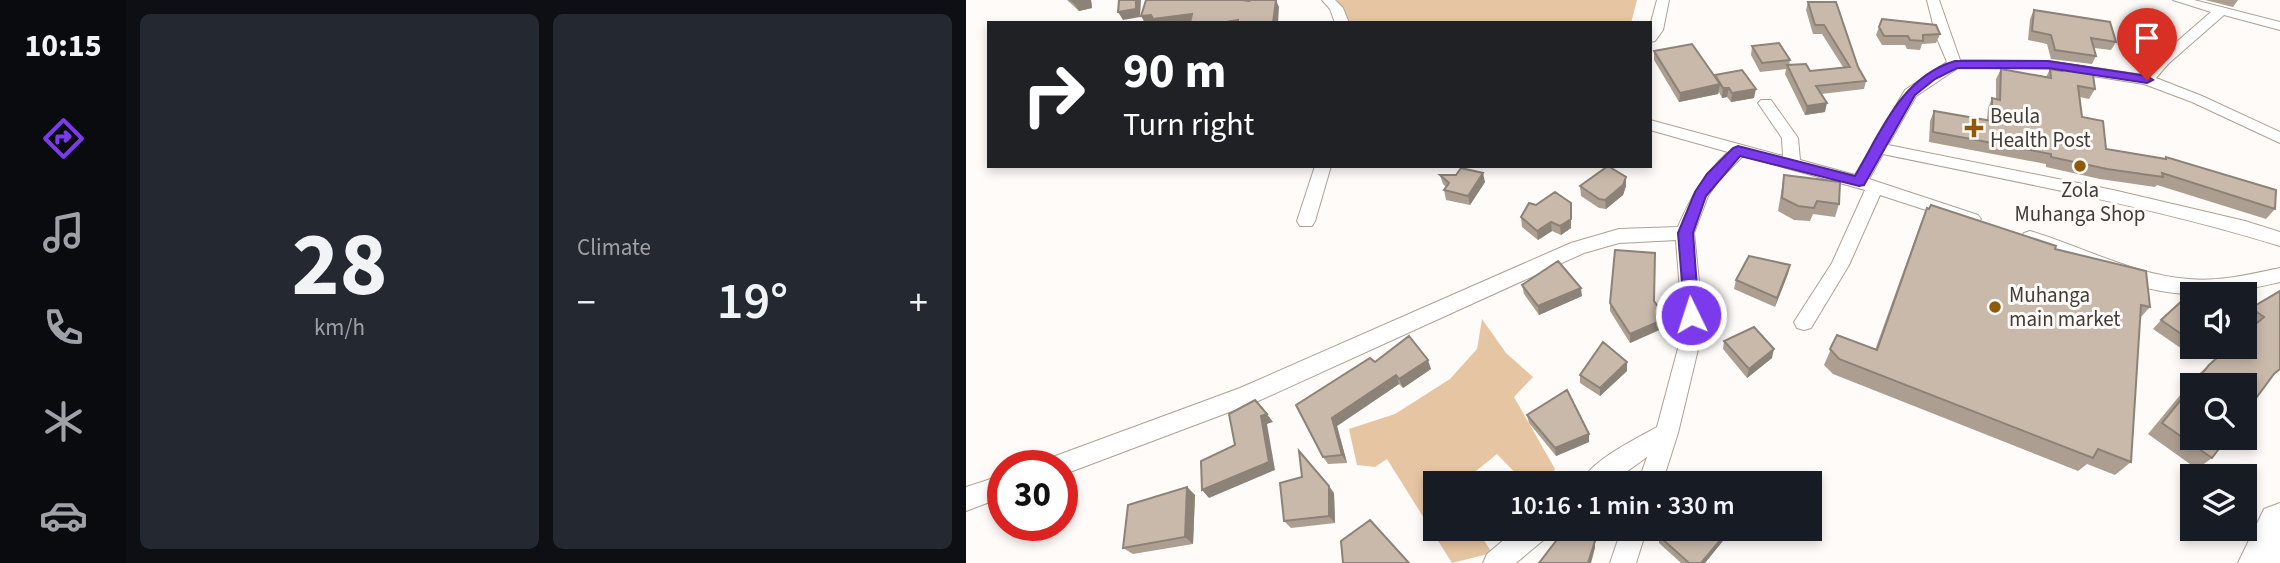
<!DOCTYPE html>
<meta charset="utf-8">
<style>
:root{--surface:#171b24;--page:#242831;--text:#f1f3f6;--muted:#9ea1a6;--accent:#7c3aed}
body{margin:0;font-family:"Source Sans 3",sans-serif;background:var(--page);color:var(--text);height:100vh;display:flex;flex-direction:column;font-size:26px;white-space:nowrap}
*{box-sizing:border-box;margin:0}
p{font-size:23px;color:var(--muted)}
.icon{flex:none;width:38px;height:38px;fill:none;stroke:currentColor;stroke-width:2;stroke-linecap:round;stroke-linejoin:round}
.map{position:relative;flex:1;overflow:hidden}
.details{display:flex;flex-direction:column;gap:14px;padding:14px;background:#0d0f14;width:840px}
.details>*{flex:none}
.banner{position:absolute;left:21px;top:21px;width:665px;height:147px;border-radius:0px;box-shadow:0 4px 10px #0003;background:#202124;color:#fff;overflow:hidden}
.controls{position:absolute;left:1214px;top:282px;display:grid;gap:14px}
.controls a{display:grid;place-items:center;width:77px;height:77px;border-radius:0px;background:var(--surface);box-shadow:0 4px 10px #0003;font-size:35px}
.speed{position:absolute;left:21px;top:450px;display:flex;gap:14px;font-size:35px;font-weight:700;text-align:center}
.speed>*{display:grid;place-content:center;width:91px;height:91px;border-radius:50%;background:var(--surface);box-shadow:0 4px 10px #0003;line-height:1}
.speed .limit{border:10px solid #d22;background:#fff;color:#111}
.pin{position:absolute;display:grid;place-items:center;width:60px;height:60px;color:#fff;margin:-72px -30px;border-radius:50% 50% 50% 0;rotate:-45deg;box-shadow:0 0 7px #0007}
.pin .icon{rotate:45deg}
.me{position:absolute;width:77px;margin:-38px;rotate:356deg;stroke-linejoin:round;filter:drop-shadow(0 0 5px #0008)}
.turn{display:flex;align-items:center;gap:24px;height:147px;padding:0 21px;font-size:32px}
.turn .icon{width:91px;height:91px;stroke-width:2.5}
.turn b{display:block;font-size:49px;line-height:60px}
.big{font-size:52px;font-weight:600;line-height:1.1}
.details .widget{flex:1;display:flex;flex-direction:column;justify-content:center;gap:10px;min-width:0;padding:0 24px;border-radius:10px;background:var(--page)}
.details .dial{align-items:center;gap:0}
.dial b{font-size:91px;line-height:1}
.heat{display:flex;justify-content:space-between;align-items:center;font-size:38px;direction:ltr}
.details .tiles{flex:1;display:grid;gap:14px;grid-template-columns:repeat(2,1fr)}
.trip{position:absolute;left:457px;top:471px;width:399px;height:70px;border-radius:0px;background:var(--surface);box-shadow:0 4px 10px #0003;font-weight:600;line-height:70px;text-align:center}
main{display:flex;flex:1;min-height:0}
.tab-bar{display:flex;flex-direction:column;width:126px;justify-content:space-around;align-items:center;background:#090b0e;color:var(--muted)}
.tab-bar .icon{width:49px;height:49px}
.tab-bar .active{color:var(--accent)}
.tab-bar b{font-size:32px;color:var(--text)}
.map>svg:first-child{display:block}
</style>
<main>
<nav class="tab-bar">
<b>10:15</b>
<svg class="icon active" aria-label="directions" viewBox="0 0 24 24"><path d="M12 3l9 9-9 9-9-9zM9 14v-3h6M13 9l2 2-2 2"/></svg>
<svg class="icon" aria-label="music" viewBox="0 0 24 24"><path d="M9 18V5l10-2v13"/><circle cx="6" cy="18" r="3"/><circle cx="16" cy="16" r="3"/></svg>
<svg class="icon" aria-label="phone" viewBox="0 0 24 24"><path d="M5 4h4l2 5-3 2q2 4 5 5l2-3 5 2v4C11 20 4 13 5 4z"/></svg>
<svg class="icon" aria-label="climate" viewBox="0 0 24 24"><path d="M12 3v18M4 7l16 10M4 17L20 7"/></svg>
<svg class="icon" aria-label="car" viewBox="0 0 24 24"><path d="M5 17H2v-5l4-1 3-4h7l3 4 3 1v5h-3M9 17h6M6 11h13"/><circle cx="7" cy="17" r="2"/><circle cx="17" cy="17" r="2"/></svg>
</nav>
<section class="details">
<div class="tiles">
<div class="widget dial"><b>28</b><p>km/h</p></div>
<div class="widget"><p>Climate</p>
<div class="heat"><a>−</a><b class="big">19°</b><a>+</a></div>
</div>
</div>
</section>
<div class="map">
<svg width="1314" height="563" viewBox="0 0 1314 563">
<rect width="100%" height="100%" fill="#fefbf8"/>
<path fill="#e6c5a2" d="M371 0H671L665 23H381Z
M516 319 540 353 567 377 548 397 589 469 579 483H559L531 454 495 483H469V528L511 529 526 553 486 563 421 459 409 467 391 465 383 429 429 414 484 379 511 349Z"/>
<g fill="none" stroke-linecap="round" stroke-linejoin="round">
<g stroke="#aea192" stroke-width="2">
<path id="street" d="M356 0H369L377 8 383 23H369L364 9Z
M691 0H703L697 30 689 41 684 42V26Z
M961 0H973L994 60 1082 61 1177 75 1192 58 1245 12 1207 0H1228L1314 22V30L1258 15 1202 64 1190 78 1236 96 1314 132V143L1226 102 1178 84 1082 69 992 68 950 96 922 145 1147 190 1279 221 1314 232V246C1184 206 1050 182 917 154L903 179 1012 215 1015 219 1012 223 1006 225 914 195 883 265 845 328 838 330 831 328 828 322 866 263 899 190 777 156 751 182 742 196 728 233 734 291V341L712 433 696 483H672L681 457 645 483H615C625 460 670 439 691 427L714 341V291L710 240 653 243 618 253 290 402 96 475V466H81L84 458 274 388 605 243 653 229 712 227C725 196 738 175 762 152L684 130V120L817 156 816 138 792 103 795 100H805L832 138 834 160 889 175 939 90 981 62 970 36Z
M349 166H365L349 221 346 226H334L331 221Z
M1064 231C1117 247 1168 275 1223 279 1254 282 1285 274 1314 268V282C1284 289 1253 295 1223 294 1170 293 1107 261 1058 243L1055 238 1058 233Z
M37 475V497L0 511V487Z
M552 528H584L581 537 550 563H517L521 554Z
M656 528H681L670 563H644Z"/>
</g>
<g stroke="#aea192" stroke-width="2">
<path id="highway" d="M1314 503V563H1272L1298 509Z"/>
</g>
<use href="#street" fill="#fff" fill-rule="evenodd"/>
<use href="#highway" fill="#fff" fill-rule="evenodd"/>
</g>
<path fill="#ac9f92" d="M101 0H125L126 8 113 11Z
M1239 0H1272L1267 7Z
M842 2 900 81 898 89 855 94 859 112 839 115 819 74 820 69 794 72 785 55 786 46 824 60 823 65 844 71 877 67 856 34H847L840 10Z
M1068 10 1150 42 1145 50 1128 48 1130 56 1126 64 1085 59 1081 44 1062 40 1064 19Z
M916 19 974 34 970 43 956 44 954 50 941 49 939 45H916L910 35Z
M688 51 748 77 749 75 788 98 765 102 761 97 756 98 753 92 752 94 713 102 688 60Z
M1093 63 1129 89 1123 99 1114 97 1116 117 1140 149 1198 159 1200 157 1309 209 1300 219 1191 185 1189 187 1134 179 1080 167V164L963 142 964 121 968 111 1021 120 1022 108 1026 98 1030 99V79L1035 69 1080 77 1084 69 1090 70Z
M474 175H490L519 182 504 205 480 200 478 190 480 187 477 184Z
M818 175 873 204 869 217 847 214 844 221 828 220 812 211Z
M660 177V186L657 195 640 209 633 208 615 196 614 186Z
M605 203V228L595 235 586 231 572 240 556 227 555 217 570 205Z
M961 208 1089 249 1184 307 1174 318 1165 462 1149 475 1121 464 1112 471 867 374 858 365 871 335 909 350 954 225Z
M824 265 809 307 768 289 770 280Z
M556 285 616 296 573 315 558 294Z
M1314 291 1308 374 1246 458 1231 469 1182 434 1229 377 1284 330 1279 326V313L1285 308Z
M1227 294V343L1219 351 1187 329 1195 320Z
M688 301 700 327 664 343 644 311V303Z
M758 341 806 358 781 378 757 349Z
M409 362 465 369 437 388 433 384 371 426 381 463 362 464 357 457 330 405Z
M661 371 634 396 614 383V375Z
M561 415 623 442 590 456 563 423Z
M221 487 229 495 227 544 167 554 157 548Z
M368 493 369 523 325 528 318 521Z
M693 536 760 537 739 563H715L693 543Z"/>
<path fill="#8c8277" d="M118 0H125L126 8 113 11 107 2Z
M170 0H175L174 17 157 20 152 12Z
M310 0 313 7 312 23H307Z
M226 14 230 23H179L175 16Z
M754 84 752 94 713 102 714 93Z
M757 88H763L761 97 756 98Z
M790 89 788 98 765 102 766 93Z
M861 103 859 112 839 115 841 106Z
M517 173 519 182 504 205 502 196Z
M660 177V186L657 195 640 209 639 200Z
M605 203V228L595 235 594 226Z
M585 222 586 231 572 240 571 231Z
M824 265 822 274 809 307 811 298Z
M615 288 616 296 573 315 572 306Z
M701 318 700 327 664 343V334Z
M808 349 806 358 781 378 783 369Z
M462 360 465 369 437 388 433 379Z
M661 362V371L634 396V388Z
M430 375 433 384 371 426 381 463 376 455 366 418Z
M301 414 307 422 301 424 309 470 243 498 236 490 295 416Z
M623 434V442L590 456 589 448Z
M363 486 368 493 369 523 363 516Z
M221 487 229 495 227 544 219 537Z
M762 531 760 537 739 563H735Z
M629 541V548L625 563H622Z"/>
<path fill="#c8b9aa" stroke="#8c8277" stroke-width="2" d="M105 0H118L107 2Z
M153 0H170V9L152 12Z
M180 0H276L283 1 285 0H310L307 23H272V20L254 23H224L226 14 187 19 185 15 175 16Z
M842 2H870L892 67 900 81 850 86 861 103 841 106 821 65 840 64 844 71 884 67 858 25H849Z
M1068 10 1144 22 1150 42 1125 38 1130 56 1089 50 1085 35 1066 31Z
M916 19 970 25 974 34 957 35V41L944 40 942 36H918L913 27Z
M813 43 824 60 796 63 786 46Z
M726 44 754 84 714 93 688 51Z
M1093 63 1126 68 1129 89 1112 86 1116 117 1137 121 1140 149 1200 159V157L1310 190 1309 209 1196 173 1197 177 1141 169 1085 157V154L967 132 968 111 1026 121V98L1034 100 1035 69 1085 78 1084 69 1096 71Z
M776 70 790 89 766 93 763 88H757L749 75Z
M642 166 660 177 657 185 639 200 633 199 614 186Z
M495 168 517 173 502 196 478 190 483 183 474 175H490Z
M818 175 874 182 873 204 851 201 848 208 832 206 816 198Z
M589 192 605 203V219L594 226 585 222 571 231 555 217 563 203 570 205Z
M965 205 1090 246 1089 249 1180 271 1184 307 1175 305 1165 462 1132 449 1127 458 873 359 864 349 871 335 911 350 961 208 963 209Z
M649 250 689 253 688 301 701 318 664 334 644 303Z
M783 256 824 265 811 298 770 280Z
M592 261 615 288 572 306 556 285Z
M1231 287 1242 294H1227V342L1195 320Z
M1314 291V369L1308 374 1279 413V385H1227V438H1261L1246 458 1196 423 1243 365 1264 346H1279V333L1298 317 1285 308Z
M788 327 808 349 783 369 758 341Z
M443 336 462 360 433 379 430 375 366 418 376 455 357 457 330 405 404 358 409 362Z
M637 342 661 362 634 388 614 375Z
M601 390 623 434 589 448 561 415Z
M289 400 301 414 295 416 303 462 236 490 235 461 269 445 263 414Z
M333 451 363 486V516L318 521 314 483 336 477Z
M221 487 219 537 157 548 162 505Z
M404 520 443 563H377L375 541Z
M600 528 629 541 622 563H573Z
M699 528H760L762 531 735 563H723L693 536Z"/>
<path fill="#7c3aed" stroke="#51269a" stroke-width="2" d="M989 61H1082L1181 76 1187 80 1181 83 1082 68H991L969 79 949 95 898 185 893 186 774 156 740 196 727 233 733 315 731 320H719L712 233 729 192 741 174 767 148 772 146 889 176C915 132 935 77 989 61Z"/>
<g fill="#8f5a0b" stroke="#fefbf8" stroke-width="2.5">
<path d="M1004.5 117.5h7v7h7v7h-7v7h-7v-7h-7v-7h7z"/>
<circle cx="1114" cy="166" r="7"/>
<circle cx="1029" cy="307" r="7"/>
</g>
<g text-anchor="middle" stroke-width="6" stroke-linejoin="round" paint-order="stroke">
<g font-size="21" fill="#423c36" stroke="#fefbf8" text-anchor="start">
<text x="1024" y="123">Beula<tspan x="1024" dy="24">Health Post</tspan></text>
<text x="1114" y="197" text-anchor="middle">Zola<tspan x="1114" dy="24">Muhanga Shop</tspan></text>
<text x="1043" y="302">Muhanga<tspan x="1043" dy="24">main market</tspan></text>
</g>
</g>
</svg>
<div class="controls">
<a><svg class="icon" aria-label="sound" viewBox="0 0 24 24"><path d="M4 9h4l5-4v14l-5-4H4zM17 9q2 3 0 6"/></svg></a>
<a><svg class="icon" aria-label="search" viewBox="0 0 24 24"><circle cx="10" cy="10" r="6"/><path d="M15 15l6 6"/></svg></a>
<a><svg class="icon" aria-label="layers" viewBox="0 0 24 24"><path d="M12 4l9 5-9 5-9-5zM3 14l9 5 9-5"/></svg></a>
</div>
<div class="speed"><div class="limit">30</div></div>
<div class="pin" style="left:1181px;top:80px;background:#d93025"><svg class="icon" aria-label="arrive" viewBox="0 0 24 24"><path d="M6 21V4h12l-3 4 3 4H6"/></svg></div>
<svg class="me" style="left:725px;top:315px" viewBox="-20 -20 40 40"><circle r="17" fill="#7c3aed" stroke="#fff" stroke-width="3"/><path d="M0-11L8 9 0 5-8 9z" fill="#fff"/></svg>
<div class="trip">10:16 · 1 min · 330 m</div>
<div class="banner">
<div class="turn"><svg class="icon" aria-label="right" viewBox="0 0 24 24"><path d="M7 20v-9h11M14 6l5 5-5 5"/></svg><div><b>90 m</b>Turn right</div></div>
</div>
</div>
</main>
